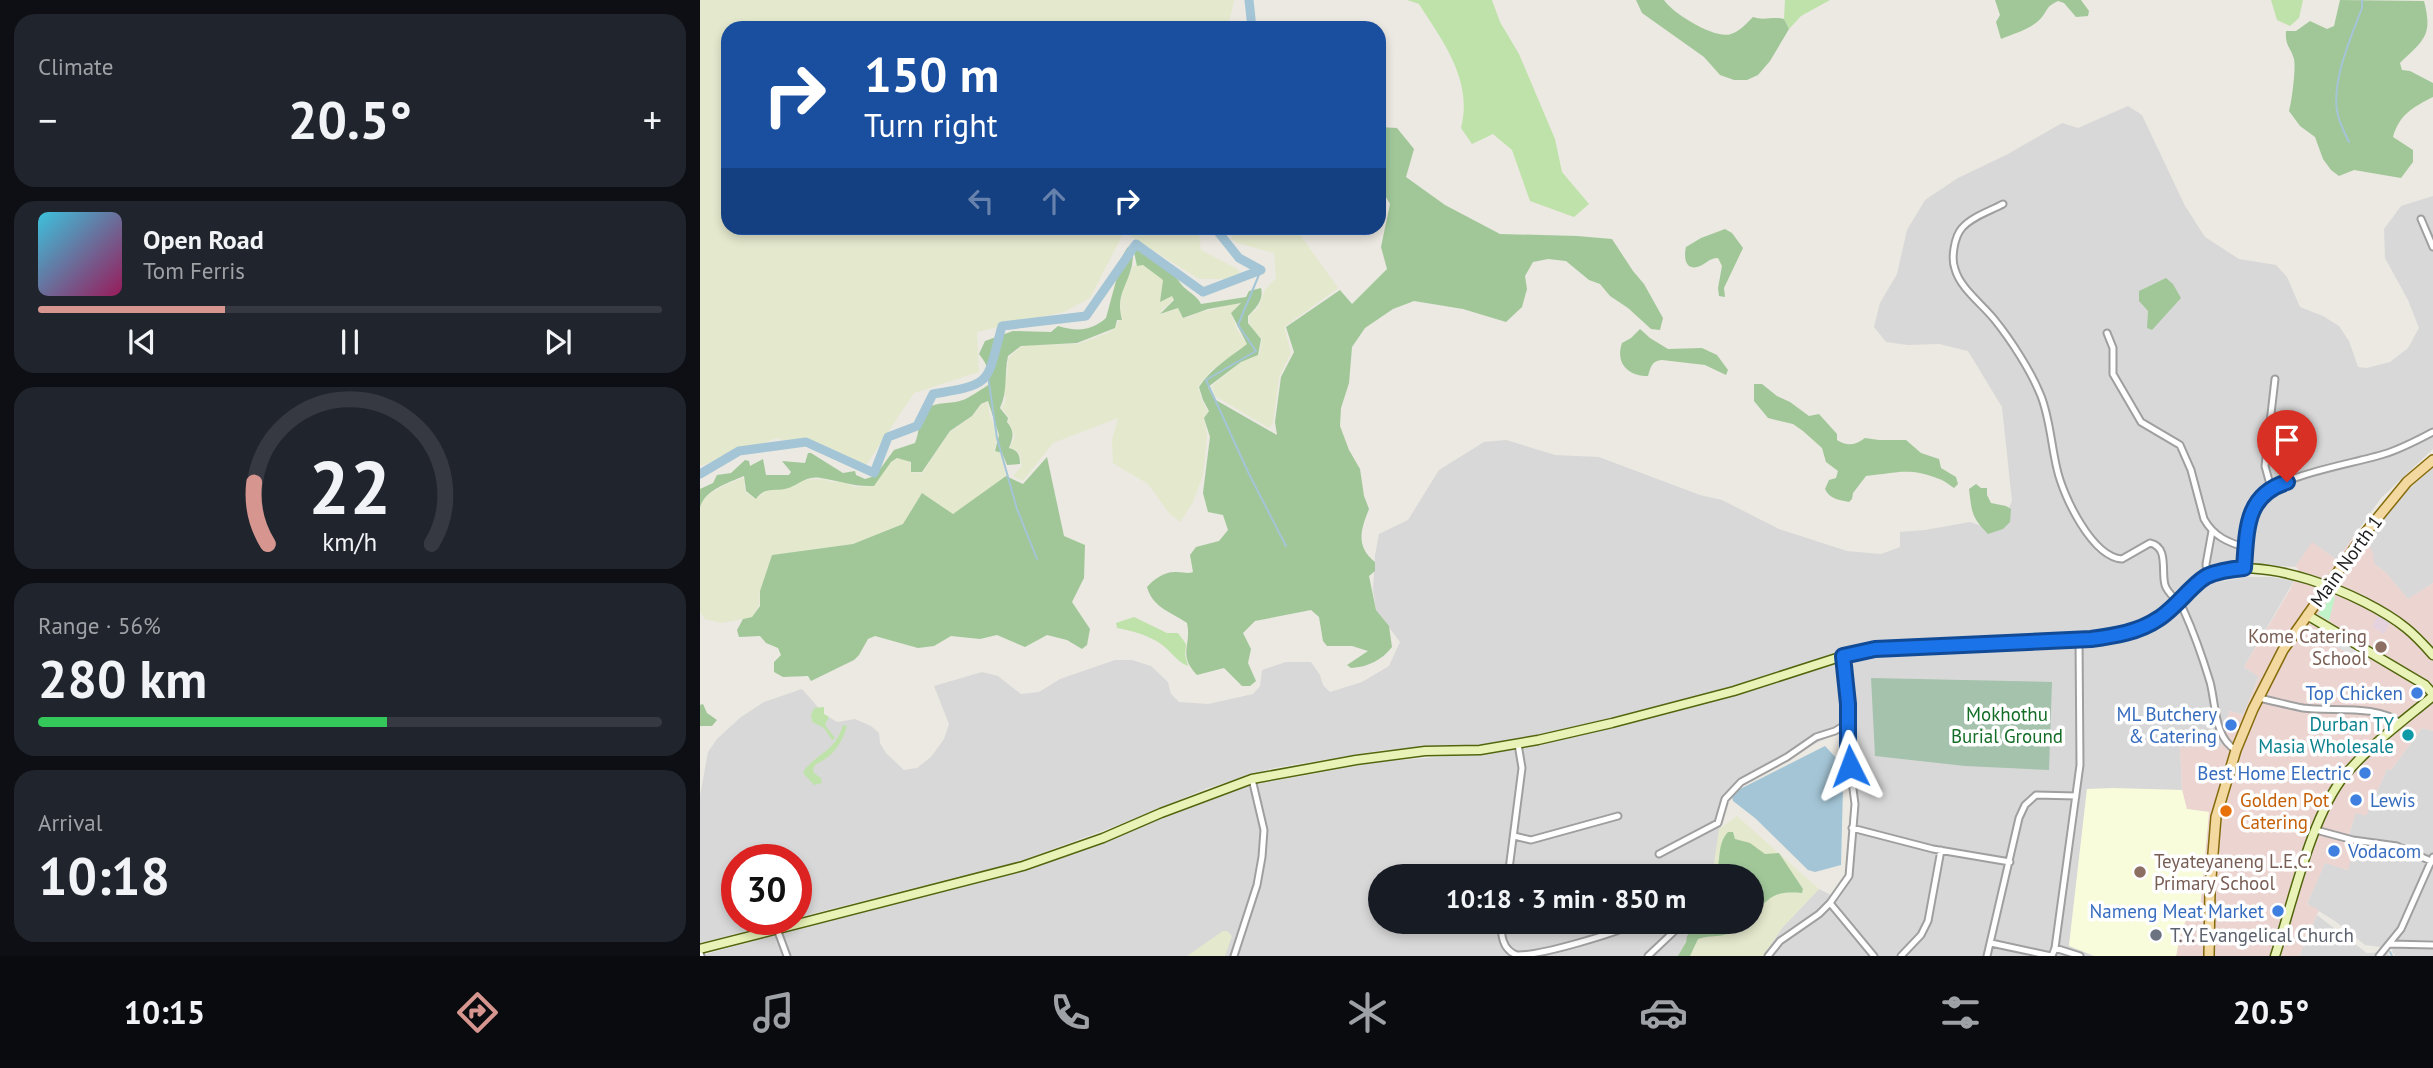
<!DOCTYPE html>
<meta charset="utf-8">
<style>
:root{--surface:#171b24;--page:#20242c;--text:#f1f3f6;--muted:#9ea1a6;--line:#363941;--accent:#d6968f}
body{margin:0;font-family:"PT Sans",sans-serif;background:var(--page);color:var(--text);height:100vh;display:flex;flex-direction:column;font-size:26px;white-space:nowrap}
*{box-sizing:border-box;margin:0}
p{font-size:23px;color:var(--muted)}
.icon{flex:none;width:38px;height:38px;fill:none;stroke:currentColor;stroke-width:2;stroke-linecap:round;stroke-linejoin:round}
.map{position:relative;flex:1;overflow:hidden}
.panel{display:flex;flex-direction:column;gap:14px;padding:14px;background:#0d0f14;width:700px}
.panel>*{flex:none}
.banner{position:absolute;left:21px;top:21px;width:665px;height:214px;border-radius:21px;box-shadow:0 4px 10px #0003;background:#1a4fa0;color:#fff;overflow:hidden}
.speed{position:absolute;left:21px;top:844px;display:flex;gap:14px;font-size:35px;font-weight:700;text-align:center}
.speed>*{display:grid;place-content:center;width:91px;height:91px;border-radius:50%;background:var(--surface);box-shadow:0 4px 10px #0003;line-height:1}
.speed .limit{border:10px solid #d22;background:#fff;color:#111}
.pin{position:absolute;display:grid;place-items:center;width:60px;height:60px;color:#fff;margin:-72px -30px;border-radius:50% 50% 50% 0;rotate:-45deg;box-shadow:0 0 7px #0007}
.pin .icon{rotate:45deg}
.me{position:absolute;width:77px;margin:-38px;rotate:357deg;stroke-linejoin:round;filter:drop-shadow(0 0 5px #0008)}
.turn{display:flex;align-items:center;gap:24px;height:147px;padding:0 28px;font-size:32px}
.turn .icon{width:91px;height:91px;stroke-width:2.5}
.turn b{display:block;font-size:49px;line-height:60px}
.lanes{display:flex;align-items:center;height:66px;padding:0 28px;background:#0003;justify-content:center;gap:35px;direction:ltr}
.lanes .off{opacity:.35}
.big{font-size:52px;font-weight:700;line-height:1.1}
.panel .widget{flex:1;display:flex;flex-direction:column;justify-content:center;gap:10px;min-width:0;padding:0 24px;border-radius:21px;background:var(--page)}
.panel .dial{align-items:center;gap:0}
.dial svg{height:182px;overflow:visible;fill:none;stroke:var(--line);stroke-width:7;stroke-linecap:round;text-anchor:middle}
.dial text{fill:var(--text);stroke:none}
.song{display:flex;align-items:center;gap:21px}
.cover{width:84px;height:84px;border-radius:10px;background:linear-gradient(135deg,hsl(190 70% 55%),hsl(330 70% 35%))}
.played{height:7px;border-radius:4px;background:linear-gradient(90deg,var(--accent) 30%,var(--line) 30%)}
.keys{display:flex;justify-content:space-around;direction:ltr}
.heat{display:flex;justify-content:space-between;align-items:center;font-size:38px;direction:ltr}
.charge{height:10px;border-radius:5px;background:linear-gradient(90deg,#34c759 56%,var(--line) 0)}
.trip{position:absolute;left:668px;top:864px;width:396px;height:70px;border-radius:35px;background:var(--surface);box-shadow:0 4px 10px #0003;font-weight:700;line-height:70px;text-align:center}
.menu{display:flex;height:112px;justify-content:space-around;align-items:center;background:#090b0e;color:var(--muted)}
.menu .icon{width:49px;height:49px}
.menu .active{color:var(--accent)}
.menu b{font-size:32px;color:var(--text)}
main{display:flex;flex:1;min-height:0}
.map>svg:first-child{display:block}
</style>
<main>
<section class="panel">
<div class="widget"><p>Climate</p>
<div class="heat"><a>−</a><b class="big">20.5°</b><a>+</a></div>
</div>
<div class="widget">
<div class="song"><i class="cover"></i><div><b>Open Road</b><p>Tom Ferris</p></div></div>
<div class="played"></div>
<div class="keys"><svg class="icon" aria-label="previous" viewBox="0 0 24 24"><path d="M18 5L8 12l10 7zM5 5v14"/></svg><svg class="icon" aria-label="pause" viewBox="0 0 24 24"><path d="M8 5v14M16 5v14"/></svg><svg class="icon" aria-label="next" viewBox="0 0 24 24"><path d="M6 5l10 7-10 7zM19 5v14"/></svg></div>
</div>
<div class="widget dial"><svg viewBox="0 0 100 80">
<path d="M14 69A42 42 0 1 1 86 69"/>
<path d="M14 69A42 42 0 0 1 8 42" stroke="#d6968f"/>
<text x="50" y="56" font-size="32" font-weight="700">22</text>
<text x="50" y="72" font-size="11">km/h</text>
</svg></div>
<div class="widget"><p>Range · 56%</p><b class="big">280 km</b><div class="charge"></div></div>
<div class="widget"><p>Arrival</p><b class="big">10:18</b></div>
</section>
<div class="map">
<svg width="1733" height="956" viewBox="0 0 1733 956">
<rect width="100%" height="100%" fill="#ebe9e1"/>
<path fill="#d9d8d8" d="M1428 106 1442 115 1485 206 1505 237 1539 259 1576 265 1587 277 1600 307 1623 316 1639 326 1649 341 1658 367 1667 368 1690 362 1708 348 1719 328 1708 300 1685 258 1684 229 1701 206 1733 196V449L1681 498 1637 560 1612 543 1595 567 1540 564 1528 566 1460 613 1425 628 1404 633 1290 637 1172 645 990 699 802 744 684 750 574 768 508 788 413 827 304 867 273 873 96 918V859H37V919H94L0 943V796L8 752 17 739 41 717 64 702 102 689 124 714 137 722 155 719 171 726 179 733 180 743 186 753 204 770 217 768 231 757 244 739 249 724 234 686 282 672 298 676 321 694 339 692 360 679 415 660H432L451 666 468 682 471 694 479 702 508 704 553 694 560 686 562 670 586 662H611L620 675 623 685 630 692 662 682 689 666 700 642 676 610 673 590 675 555 679 534 708 520 739 470 784 442 806 440 855 455 899 457 1000 495 1022 500 1079 529 1147 551 1181 554 1200 547V532L1225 530 1270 522 1285 527 1303 521 1312 501 1302 407 1268 351 1239 344 1208 345 1186 342 1174 327 1180 303 1197 274 1207 230 1225 200 1258 178 1308 154 1362 123 1378 128Z
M1733 467V583L1708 600 1687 574 1674 563 1667 542 1679 522 1708 490Z
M1547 577H1571L1594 581 1544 667 1559 676 1543 715 1530 711 1524 725 1523 744 1520 747H1480L1482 790 1387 789 1369 945 1393 956H1063L1082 928 1119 889 1139 899 1151 878 1158 804 1153 754 1154 730 1151 686 1147 661 1167 656 1195 653 1407 645 1438 636 1463 625 1495 593 1512 583Z
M1138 662 1146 711 1145 730 1114 744 1046 783 1032 794 1025 804 1012 877H681V922H995L979 956H0L111 924 303 876 547 786 678 762 798 752 843 743 1054 689Z
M1722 728 1733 731V940H1688L1681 947 1665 945 1635 921 1607 904 1625 862 1647 870V841L1656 812 1666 815 1687 769 1691 770Z
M1617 915 1667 953 1686 952 1690 956H1599Z
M1717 946 1733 947V956H1695L1692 952 1693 948Z"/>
<path fill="#ecd5d1" d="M1655 534 1667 542 1673 553 1674 563 1687 574 1708 599 1733 583V731L1722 728 1691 770 1687 769 1666 816 1656 813 1647 840 1655 842 1648 870 1625 863 1607 904 1619 910 1599 956H1476L1480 936 1490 909H1500L1509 812 1486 809 1482 790 1480 747H1520L1523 744 1517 729 1524 725 1530 711 1543 715 1559 677 1544 667 1591 588 1598 570V568L1595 567 1612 542 1637 560Z"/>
<path fill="#e4d3df" d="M1678 615 1691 621 1684 634 1672 627Z"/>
<path fill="#f8fcda" d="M1413 788 1482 790 1487 809 1509 812 1500 909H1490L1480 936 1476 956H1395L1369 946 1387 789Z"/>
<path fill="#e4e9cd" d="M0 0H534L528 28H28V228H498L501 250 539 270V279H499L424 232 390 298 364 312 277 332 279 372 214 393 166 465 77 438 0 466Z
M530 228H595L638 288 584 327 591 353 579 377 573 423 569 428 515 396 512 386 541 362 559 355 562 339 553 330 549 322V316L558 308 565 290 576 278 574 253 538 243 532 239Z
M436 265H443L463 280 460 302 472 296 473 300 462 310 460 315 478 308 483 318H487L497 313 540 303 531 313 537 330 547 344 545 347 537 350 529 360 513 369 498 386 502 401 508 411 504 418 507 435 503 475 492 504 480 522 469 513 448 484 413 463 412 440 418 418 353 443 323 481 313 476 322 466 319 452 310 448 315 436 308 422 309 418 302 408 306 400 304 392 309 357 321 347 328 345 378 344 410 332 415 328 418 321 423 320 420 310 422 291 433 267Z
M288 402 289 413 298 436 294 451 300 453 306 476 282 495 253 514 222 493 204 524 153 544 72 555 60 591 59 605 52 617 22 623 5 619 0 612V507L3 498 25 485 44 478 45 492 56 499 67 490 87 489 100 480 122 479 132 482 141 481 155 487 174 486 191 462 198 458 210 462 211 472 222 473 250 432 273 416 281 405Z
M1037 816 1119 889 1082 928 1063 956H979L995 922H1052V877H1012L1019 829Z
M523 931H527L532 936 525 956H487Z"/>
<path fill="#bfe2aa" d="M707 0H792L800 22 819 54 855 139 862 172 889 204 874 217 830 201 812 150 793 134 772 144 761 128C773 81 744 43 719 4Z
M1085 0H1130L1101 16 1089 29 1084 19Z
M1571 0H1603L1599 18 1590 26 1577 20Z
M434 617 467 633H478L486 644 485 655 488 666C476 661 471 651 461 644 448 635 433 631 417 628L416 623Z
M124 707V714L129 717 125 725 135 738 132 740 124 728 112 722 111 715 114 708Z
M143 725 147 726C142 743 133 757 116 764L113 769 114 773 121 778 122 783 114 785 103 773 105 769C121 751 135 751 143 725Z"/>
<path fill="#a1c799" d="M936 0H964C972 13 1016 40 1031 34 1040 31 1047 23 1053 17 1064 21 1073 16 1084 19L1089 29 1070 61 1058 75 1047 80H1034L1020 75 1004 57 942 13Z
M1295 0H1381L1389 11 1388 16 1376 17 1364 3 1358 1C1346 7 1349 8 1342 17 1332 29 1315 33 1301 39L1296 22 1300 15Z
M1640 0 1724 1C1733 36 1724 40 1700 63L1702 70 1710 71 1733 83V97C1713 107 1699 115 1693 137L1713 150V162L1701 178 1654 170 1639 176 1631 170 1623 159 1615 137 1600 126 1589 111C1592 101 1596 68 1594 59 1590 46 1585 46 1586 31H1596L1610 21 1627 29 1634 26Z
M679 127 697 128 714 149 706 177 745 205 800 234 877 236 912 239 933 271 944 284 963 318 960 330 951 329 928 308 910 296 900 284 889 280 866 261 848 259 833 262 825 276 827 289 822 307 806 322 763 309 714 301 693 309 665 328 652 347 649 383 641 408 640 426 649 450 660 469 664 496 669 509C661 529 655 546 675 562V571L669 576 676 610 689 626 692 647C682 660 668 667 651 668L647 665 668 651 652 646H627L623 641 619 617 611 610 555 621 543 633 551 649 548 663 556 681 550 686H542L524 668 497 675C477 654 492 646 487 623 471 612 452 607 447 587 454 579 465 571 477 572 484 572 487 574 493 572L490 555 496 547 519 541 528 530 523 515 508 512 503 493 510 437 504 418 509 411 503 400 499 387C511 368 532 356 547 344L531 313 541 303 508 309 483 318 478 308 460 314 474 300 472 296 460 302 463 280 443 265 437 266 434 252C432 258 433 264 431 269 425 290 416 296 422 320H417L415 328 377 343 321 346 308 356C304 373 308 392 300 408L308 418 307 422C315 432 313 437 309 448 318 450 320 455 320 464L307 465 302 453 295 451 299 435 288 401 281 404 272 416 250 431 222 472H211V462L197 458 191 462 174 486C153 487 141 481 121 478 104 475 99 486 85 489 73 491 64 487 56 499L46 491 44 476C28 483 6 489 0 507V489L13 483 17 475 31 473 45 460 49 461 50 466 63 459 66 475H89L91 472 82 461 105 463 108 453H111L143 473 155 471 156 475 165 479 175 476 194 450 215 443C220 431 218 422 223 410 240 400 249 405 263 400 267 399 284 388 288 385 291 373 287 364 279 354L285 341 313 331 351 332 358 326C376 331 390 332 406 318L423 255 427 248 436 241C454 252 470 267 481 284 487 292 496 294 501 304L546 297 549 291 561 288C564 300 556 308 548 316V323L561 339 558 355 541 362 508 387 514 399 577 435 575 422 581 377 594 352 586 327 640 290 652 304 687 269 681 247 690 204 679 185Z
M1025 229 1032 233 1043 248 1024 288 1025 297 1019 296 1018 288 1022 266 1018 258C1008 258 1006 265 997 267 984 270 984 255 986 247L1001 238Z
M1466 278 1473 284 1481 298 1452 330 1447 328 1448 311 1439 301V291Z
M940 329 950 338 968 349 1002 348 1017 355 1028 370 1026 375 1005 365 962 360C952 361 951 366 948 376 928 376 915 363 922 343L931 338Z
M1054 384H1062L1077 396 1090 402 1109 416 1119 414 1137 434V440C1148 447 1155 445 1165 438L1179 440H1206L1221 453 1239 459 1241 468 1256 477 1258 484 1254 488C1249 485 1244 480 1239 479 1209 467 1197 473 1166 476L1153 493 1152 499 1149 502C1140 500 1129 499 1125 489L1129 480 1136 478 1138 471 1126 462 1122 448 1103 431 1093 424 1068 418 1054 401Z
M347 457 364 536 385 545 384 578 372 602 390 629 387 645 382 649 367 640 347 635 325 647 297 635 280 639 251 636 234 646 218 648 175 636 168 639 159 655 154 660 111 681 108 676 83 677 74 672V662L81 655 78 648 66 643 60 636 39 637 37 630 43 619 52 617 60 606V591L72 555 153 544 203 524 222 493 253 514 306 476 323 484Z
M1276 484 1281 488H1287V495L1291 503 1306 506 1311 509 1310 522 1303 529 1288 534C1271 517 1272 512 1269 489Z
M3 704 7 713 17 720 12 726H0V705Z
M1028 832H1033L1035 839 1050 843 1065 854 1079 853 1103 889 1102 893C1073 891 1073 896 1052 914V877H1015C1022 861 1016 845 1028 832Z
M999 922H1041C1029 941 1016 933 998 939L990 956H978L986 942 987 936Z"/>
<path fill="#a4c2ac" d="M1171 678 1352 682 1349 770 1265 766 1175 756Z"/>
<path fill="#c0f3ca" d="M1632 595 1635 597 1629 621 1618 614Z"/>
<path fill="#dfdfdf" d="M1635 633 1665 653 1660 662 1630 642Z"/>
<path fill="#a4c5d6" d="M1125 746 1141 763 1143 787 1141 865 1115 872 1108 870 1055 818 1033 801 1032 797 1040 789Z"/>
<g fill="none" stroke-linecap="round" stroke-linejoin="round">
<path stroke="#a4c5d6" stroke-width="2" d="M1649 142C1644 132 1639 122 1637 111 1632 80 1651 37 1662 8V0
M561 270 538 325 556 351 506 380 549 474 586 546
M288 376 297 438 317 509 337 559
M1690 952 1692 956"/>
<path stroke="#a4c5d6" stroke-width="9" d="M549 0 552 28
M0 474 39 451 106 442 174 473 188 437 217 426 233 394C294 384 286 384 302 326L386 316 436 244 503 292 561 270 539 258 515 228"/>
<g stroke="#9f9f9f" stroke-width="9">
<path id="street" d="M1303 204C1290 211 1271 217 1262 228 1254 237 1251 259 1255 269 1260 288 1282 304 1294 319 1311 340 1331 371 1341 396 1350 419 1351 444 1357 469 1363 496 1392 557 1422 559L1450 543C1469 547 1461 571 1465 585 1468 595 1480 601 1484 611 1494 633 1503 659 1510 682 1516 704 1514 738 1536 750
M1721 219 1733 247
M1407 333 1413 348V374L1441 422 1480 445 1491 470 1504 519C1514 537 1528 542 1546 548
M1571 488 1565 466 1575 379
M1544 568C1546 547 1544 518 1558 500 1576 475 1653 464 1684 454 1701 449 1717 440 1733 432
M1507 576 1506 564 1512 531
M1559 698C1573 701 1588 705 1603 708 1631 712 1678 704 1700 723
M1152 828 1233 849 1310 862
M1616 830 1653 840 1697 846 1733 862
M814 836 831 840 918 816
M959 854 1018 823 1025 799 1041 782 1087 757 1116 737 1135 731 1148 723
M808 877 822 768 818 744
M920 877 935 869
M1130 903 1174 956
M801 922C801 934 802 950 817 955 840 956 916 933 939 922
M77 929 87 956
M1291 943 1351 956
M1689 944 1733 945
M1355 948 1380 956
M0 953 1 956
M534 956 557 885 562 857 564 830 552 779
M948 956 984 922
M1068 956 1080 941 1119 914 1130 903 1149 876 1155 804 1148 751 1149 715 1143 656
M1201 956 1221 935 1228 921 1241 850
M1287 956 1319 818 1325 805 1336 795 1376 796
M1352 956 1355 948 1380 765 1379 639
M1679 956 1701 929 1733 857"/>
</g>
<g stroke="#52660e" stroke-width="11">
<path id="secondary" d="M1607 615 1725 685 1732 693
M0 949 323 866 403 838 461 813 552 779 656 760 725 751 780 750 838 740 912 723 1034 691 1143 656 1175 649 1391 639C1424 635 1455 626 1479 603 1488 595 1496 583 1506 577 1556 549 1665 595 1706 628 1716 636 1725 646 1733 655
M1575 956C1592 905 1611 816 1645 775 1670 745 1703 721 1733 696"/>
</g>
<g stroke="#856b0c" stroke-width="12">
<path id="primary" d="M1509 956 1510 890 1516 817 1536 750 1553 709 1583 650 1666 532 1707 482 1733 460"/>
</g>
<use href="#street" stroke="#fff" stroke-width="5"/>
<use href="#secondary" stroke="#e9f3b8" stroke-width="8"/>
<use href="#primary" stroke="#f3d89f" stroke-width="9"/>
</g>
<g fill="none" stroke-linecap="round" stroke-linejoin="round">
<g stroke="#114b97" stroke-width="18">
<path id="route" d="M1150 766 1148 751V704L1143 656 1175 649 1391 639C1414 636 1439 632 1458 619 1476 608 1493 583 1507 576 1518 571 1532 569 1544 568 1547 530 1545 495 1587 482"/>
</g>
<use href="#route" stroke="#1a73e8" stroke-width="12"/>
</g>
<g fill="#8d6e63" stroke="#fff" stroke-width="2.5">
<circle cx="1681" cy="647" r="7"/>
<circle cx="1440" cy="872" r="7"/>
</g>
<g fill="#3f7fe0" stroke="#fff" stroke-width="2.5">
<circle cx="1717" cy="693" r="7"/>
<circle cx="1531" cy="725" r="7"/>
<circle cx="1665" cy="773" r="7"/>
<circle cx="1656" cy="800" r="7"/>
<circle cx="1634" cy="851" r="7"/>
<circle cx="1578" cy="911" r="7"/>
</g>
<circle fill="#0f9aa8" stroke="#fff" stroke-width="2.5" cx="1708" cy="735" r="7"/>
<circle fill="#e8710a" stroke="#fff" stroke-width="2.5" cx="1526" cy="811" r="7"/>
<circle fill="#6b7280" stroke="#fff" stroke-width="2.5" cx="1456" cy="935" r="7"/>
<g text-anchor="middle" stroke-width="7" stroke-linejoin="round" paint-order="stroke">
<g font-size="19" fill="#1b1b1b" stroke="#fff">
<text transform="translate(1646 561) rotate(-54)" y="7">Main North 1</text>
</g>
<g font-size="19" fill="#785e54" stroke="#fff" text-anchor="end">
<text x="1667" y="643">Kome Catering<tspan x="1667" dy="22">School</tspan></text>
<text x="1454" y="868" text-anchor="start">Teyateyaneng L.E.C.<tspan x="1454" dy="22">Primary School</tspan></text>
</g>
<g font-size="19" fill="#366cbe" stroke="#fff" text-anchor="end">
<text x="1703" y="700">Top Chicken</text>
<text x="1517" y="721">ML Butchery<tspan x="1517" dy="22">&amp; Catering</tspan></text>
<text x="1651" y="780">Best Home Electric</text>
<text x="1670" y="807" text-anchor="start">Lewis</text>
<text x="1648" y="858" text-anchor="start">Vodacom</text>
<text x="1564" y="918">Nameng Meat Market</text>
</g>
<g font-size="19" fill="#146d26" stroke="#fff">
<text x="1307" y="721">Mokhothu<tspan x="1307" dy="22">Burial Ground</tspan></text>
</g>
<g font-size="19" fill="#0d838f" stroke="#fff" text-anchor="end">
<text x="1694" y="731">Durban TY<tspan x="1694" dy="22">Masia Wholesale</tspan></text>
</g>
<g font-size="19" fill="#c56008" stroke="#fff" text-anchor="start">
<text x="1540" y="807">Golden Pot<tspan x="1540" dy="22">Catering</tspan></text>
</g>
<g font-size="19" fill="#5b616d" stroke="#fff" text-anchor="start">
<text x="1470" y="942">T.Y. Evangelical Church</text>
</g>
</g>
</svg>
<div class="speed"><div class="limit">30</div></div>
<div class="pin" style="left:1587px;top:482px;background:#d93025"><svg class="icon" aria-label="arrive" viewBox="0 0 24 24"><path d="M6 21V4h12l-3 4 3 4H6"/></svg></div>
<svg class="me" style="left:1150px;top:766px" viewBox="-20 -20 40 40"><path d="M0-17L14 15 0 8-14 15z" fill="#1a73e8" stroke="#fff" stroke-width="4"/></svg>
<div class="trip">10:18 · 3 min · 850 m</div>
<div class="banner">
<div class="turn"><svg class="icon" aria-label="right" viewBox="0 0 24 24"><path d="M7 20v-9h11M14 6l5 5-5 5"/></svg><div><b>150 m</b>Turn right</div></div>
<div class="lanes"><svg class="icon off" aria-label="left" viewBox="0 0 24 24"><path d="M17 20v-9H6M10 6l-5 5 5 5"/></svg><svg class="icon off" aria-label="ahead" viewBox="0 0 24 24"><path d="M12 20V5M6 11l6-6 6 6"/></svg><svg class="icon" aria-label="right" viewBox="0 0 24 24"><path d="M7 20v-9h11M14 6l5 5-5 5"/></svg></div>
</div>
</div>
</main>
<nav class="menu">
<b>10:15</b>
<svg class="icon active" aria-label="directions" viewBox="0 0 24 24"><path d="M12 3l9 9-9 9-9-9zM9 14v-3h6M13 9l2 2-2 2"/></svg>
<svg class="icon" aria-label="music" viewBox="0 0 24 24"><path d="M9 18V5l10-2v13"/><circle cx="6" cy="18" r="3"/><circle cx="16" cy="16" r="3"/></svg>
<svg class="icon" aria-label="phone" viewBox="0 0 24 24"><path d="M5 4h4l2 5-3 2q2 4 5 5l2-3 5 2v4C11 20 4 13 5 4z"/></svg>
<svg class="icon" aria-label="climate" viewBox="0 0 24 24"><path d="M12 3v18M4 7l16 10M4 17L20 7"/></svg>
<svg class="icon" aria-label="car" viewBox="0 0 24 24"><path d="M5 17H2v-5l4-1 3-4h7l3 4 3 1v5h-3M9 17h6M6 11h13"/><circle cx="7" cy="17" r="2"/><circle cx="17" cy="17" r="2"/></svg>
<svg class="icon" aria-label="filters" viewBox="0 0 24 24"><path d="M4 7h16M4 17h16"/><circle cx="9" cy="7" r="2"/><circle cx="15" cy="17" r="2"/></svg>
<b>20.5°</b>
</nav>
